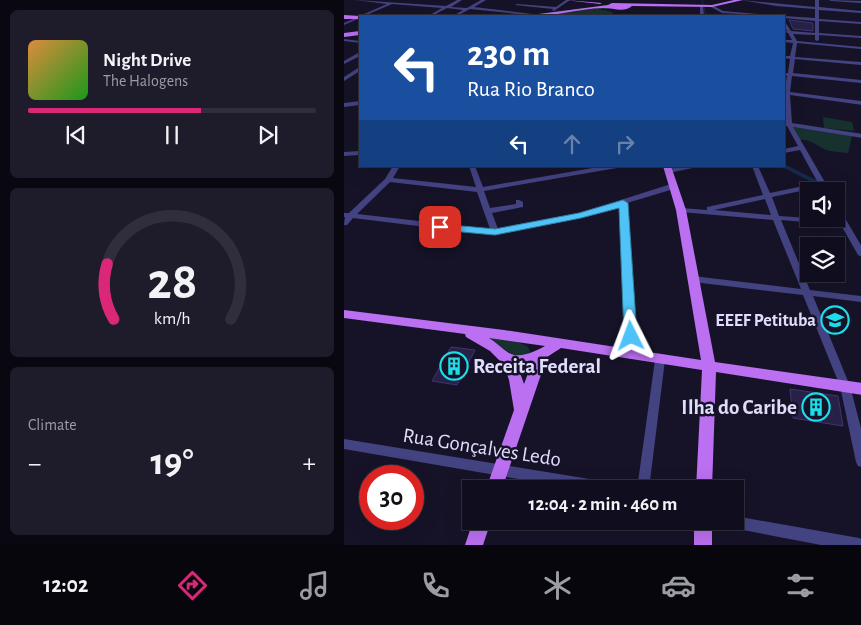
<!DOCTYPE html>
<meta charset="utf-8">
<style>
:root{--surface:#100e1e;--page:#1e1c2b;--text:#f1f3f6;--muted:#9c9ca4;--line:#302e3c;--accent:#db2777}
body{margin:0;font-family:"Alegreya Sans",sans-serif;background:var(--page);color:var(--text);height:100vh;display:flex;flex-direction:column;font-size:19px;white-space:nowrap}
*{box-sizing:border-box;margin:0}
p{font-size:16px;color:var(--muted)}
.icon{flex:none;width:28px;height:28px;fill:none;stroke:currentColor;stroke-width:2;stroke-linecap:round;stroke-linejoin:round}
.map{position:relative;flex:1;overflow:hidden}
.drawer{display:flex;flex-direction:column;gap:10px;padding:10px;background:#090810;width:344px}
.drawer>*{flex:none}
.hud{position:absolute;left:15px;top:15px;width:426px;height:152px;border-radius:0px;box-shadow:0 5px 20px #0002,0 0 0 1px var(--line);background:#1a4fa0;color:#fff;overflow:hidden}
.tools{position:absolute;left:456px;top:182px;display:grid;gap:10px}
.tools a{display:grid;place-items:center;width:45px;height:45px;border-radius:0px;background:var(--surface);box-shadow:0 5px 20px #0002,0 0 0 1px var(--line);font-size:25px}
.speed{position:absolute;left:15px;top:465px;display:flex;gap:10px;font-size:25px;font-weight:700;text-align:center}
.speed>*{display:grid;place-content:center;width:65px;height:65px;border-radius:50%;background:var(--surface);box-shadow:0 5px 20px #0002,0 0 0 1px var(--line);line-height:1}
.speed .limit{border:8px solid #d22;background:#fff;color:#111}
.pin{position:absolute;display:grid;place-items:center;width:42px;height:42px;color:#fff;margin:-21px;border-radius:10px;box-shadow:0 2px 8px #0006}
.me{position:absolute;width:55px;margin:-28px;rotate:357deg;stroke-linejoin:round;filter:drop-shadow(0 0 4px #0008)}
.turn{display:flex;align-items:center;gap:18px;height:105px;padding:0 25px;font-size:22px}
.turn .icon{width:65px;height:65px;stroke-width:2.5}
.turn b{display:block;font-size:35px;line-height:42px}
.lanes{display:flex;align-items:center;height:48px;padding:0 25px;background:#0003;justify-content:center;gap:25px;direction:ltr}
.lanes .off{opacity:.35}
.big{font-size:38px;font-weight:700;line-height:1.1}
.drawer .widget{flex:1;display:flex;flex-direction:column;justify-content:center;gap:8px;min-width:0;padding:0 18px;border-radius:8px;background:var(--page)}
.drawer .dial{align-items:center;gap:0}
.dial svg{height:130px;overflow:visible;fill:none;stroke:var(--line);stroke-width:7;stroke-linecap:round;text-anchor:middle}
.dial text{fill:var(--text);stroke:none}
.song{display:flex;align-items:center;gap:15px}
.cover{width:60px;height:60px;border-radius:8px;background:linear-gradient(135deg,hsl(30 70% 55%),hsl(120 70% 35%))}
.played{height:5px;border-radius:2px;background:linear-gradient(90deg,var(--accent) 60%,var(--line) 60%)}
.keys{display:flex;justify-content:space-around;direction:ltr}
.heat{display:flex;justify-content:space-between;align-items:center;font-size:28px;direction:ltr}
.trip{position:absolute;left:118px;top:480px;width:282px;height:50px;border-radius:0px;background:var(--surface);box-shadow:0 5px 20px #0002,0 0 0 1px var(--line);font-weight:700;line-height:50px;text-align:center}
.tabs{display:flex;height:80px;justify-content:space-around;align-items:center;background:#06060c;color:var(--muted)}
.tabs .icon{width:35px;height:35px}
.tabs .on{color:var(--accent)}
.tabs b{font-size:22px;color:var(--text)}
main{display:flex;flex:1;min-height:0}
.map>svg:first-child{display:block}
</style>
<main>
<section class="drawer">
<div class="widget">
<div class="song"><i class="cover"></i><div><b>Night Drive</b><p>The Halogens</p></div></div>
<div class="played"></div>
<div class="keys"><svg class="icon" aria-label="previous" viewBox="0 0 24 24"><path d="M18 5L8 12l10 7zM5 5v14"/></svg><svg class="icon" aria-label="pause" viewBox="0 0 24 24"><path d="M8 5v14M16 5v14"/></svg><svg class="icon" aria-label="next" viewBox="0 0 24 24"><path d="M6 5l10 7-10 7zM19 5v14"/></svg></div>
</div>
<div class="widget dial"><svg viewBox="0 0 100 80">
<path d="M14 69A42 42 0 1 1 86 69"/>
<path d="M14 69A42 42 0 0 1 10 35" stroke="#db2777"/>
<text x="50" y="56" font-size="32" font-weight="700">28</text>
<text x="50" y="72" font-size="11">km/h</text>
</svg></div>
<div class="widget"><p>Climate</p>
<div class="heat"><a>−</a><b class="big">19°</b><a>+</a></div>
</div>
</section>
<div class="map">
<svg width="518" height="545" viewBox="0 0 518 545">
<rect width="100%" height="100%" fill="#161328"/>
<path fill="#17312f" d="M262 7 264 9H254L269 12 267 16H190Z
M479 117 508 122 510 131 480 128Z
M448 127 508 136 504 153C497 152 485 152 480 149 470 144 466 139 454 140Z
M137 335 168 340 183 346 186 351 185 353 173 357Z"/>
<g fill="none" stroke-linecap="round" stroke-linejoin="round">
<path stroke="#142b4b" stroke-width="1" d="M358 0 359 4
M360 7 362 16"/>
<path fill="#142b4b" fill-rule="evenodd" d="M440 164 472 180 473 181 470 183 438 167V166H440Z"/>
</g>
<path fill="#272147" stroke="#3f3571" d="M445 20 469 23V31L449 29Z
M107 347 131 350 113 385 88 381Z
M446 389 494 396 499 426 449 418Z"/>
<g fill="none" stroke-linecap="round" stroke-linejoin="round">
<path fill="#434382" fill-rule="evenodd" d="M11 0 102 6 113 0H118L107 7 123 8 137 0H142L130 7 196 15 194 16 126 9 113 16H109L119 10 103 8 88 16H84L98 8 48 4 20 16H16V18L0 25V23L43 4Z
M222 0H226L210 11 208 10 209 9 171 5 173 4 212 7Z
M397 0 471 7V0H475V7L518 11V13L475 10V19L518 22V24L475 21V33L518 36V38L475 35V40L473 41 471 40V35L449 34 453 41 518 47V49L453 43 451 57 518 62V65L451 59 449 73 518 80V83L448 76 446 92 518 101V105L446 95 448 123 518 134V138L449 127 486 191H479L476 187 428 197 435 216 494 220 492 218V208H495L518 247V257L514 255 497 225 437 220 466 290 518 296V302L469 296 506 386 518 432V467L514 466 512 462 496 386 459 295 349 282 345 279 349 276 457 289 429 220 337 212 333 210 337 208 363 210V207L419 195 408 166H414L426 193 474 183 456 150 440 153V149L454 146 443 126H440V122H442L440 91 443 76 440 75V73H444L446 59 440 58V56H446L449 43 440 42V40H448L444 33 441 32 443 31 440 25V20L447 31 471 33V21L440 18V16H439H440L471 18V9L432 6ZM421 199 427 215 370 210Z
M485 0 518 1V3L487 1Z
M356 5 359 6 360 16H356Z
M368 5 379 11 437 16 378 13 367 7Z
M0 39 16 41V43L0 41Z
M14 53H16V56L0 64V61Z
M14 68H16V71L0 81V77Z
M16 101V105L0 107V103Z
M16 151V155L0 156V152Z
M49 166H56L49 178 132 187 125 166H131L139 187 260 166H276L273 168 140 191 146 208 172 204V200H175L179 202V207L148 213 154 229 236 213 327 184H333V188L283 203 293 355 292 358 288 359 284 358 283 355 275 205 237 217 151 234 131 233 9 218 3 225H0L1 217H0V213H5L41 179ZM46 182 133 192 146 229 13 214Z
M341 166H358L325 173 322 171 325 169Z
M316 356 320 357 321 360 305 489H293L311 360 312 357Z
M0 439 270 483 275 485 276 489H233L0 449Z
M391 516 515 538 518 539V545H477L378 526 376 521H391Z"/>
<path fill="#bb6ff1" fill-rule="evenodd" d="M221 0 258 3 256 4Z
M390 0H399L368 7 288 6C280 13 270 8 259 8 232 9 205 18 179 16L264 5 268 3 368 5Z
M0 15 16 16V19H0Z
M16 31V35L0 37V33Z
M319 166H327L342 210 371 362 518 383V395L372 372 368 489H352L358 370 217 348 203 357 158 489H142L170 410 165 380 160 365 146 351 122 337 121 334 0 318V310L160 330 357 360 332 210ZM145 338 201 346C192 351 176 359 165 353 158 349 152 342 145 338ZM188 363 180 384 173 364Z
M129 521H147L139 545H121Z
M350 521H368V545H350Z"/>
</g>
<path fill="#4fc3f7" stroke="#337fa1" d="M279 200 284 203 293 336 291 339H282L280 336 275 208 237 218 151 235 96 230 90 227 96 224 151 229 235 213Z"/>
<defs>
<g id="school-ring" transform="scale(1.4375)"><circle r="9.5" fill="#161328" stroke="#1ddde8" stroke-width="1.5"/><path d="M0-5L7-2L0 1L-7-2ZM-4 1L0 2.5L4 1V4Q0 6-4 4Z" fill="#1ddde8"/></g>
<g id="building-ring" transform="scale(1.4375)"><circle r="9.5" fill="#161328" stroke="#1ddde8" stroke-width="1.5"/><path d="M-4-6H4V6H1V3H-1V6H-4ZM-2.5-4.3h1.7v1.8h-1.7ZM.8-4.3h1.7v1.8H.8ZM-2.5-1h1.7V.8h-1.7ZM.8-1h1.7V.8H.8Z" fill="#1ddde8"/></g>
</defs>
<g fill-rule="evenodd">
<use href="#school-ring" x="491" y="320"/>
<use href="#building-ring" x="110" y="366"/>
<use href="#building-ring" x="472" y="407"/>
</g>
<g text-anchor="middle" stroke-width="5" stroke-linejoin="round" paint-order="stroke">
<g font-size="18" font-weight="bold" fill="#e0ddfc" stroke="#161328" text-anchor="end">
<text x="472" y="326">EEEF Petituba</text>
</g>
<g font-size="21" font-weight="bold" fill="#e0ddfc" stroke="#161328" text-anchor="start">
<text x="129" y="373">Receita Federal</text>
<text x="453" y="414" text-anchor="end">Ilha do Caribe</text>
</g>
<g font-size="21" fill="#e0ddfc" stroke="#161328">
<text transform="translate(138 447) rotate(9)" y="7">Rua Gonçalves Ledo</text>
</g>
</g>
</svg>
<div class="tools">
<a><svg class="icon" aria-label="sound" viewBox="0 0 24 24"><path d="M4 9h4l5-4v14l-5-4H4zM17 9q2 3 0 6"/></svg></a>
<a><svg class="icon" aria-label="layers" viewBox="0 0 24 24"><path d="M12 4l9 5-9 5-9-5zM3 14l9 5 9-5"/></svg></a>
</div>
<div class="speed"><div class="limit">30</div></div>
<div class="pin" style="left:96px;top:227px;background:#d93025"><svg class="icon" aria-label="arrive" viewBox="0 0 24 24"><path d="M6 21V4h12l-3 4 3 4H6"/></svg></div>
<svg class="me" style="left:287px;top:336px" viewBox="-20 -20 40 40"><path d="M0-17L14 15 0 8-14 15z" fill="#4fc3f7" stroke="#fff" stroke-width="4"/></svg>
<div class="trip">12:04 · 2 min · 460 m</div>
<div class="hud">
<div class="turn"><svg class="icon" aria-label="left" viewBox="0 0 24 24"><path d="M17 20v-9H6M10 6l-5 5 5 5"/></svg><div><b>230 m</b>Rua Rio Branco</div></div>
<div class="lanes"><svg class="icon" aria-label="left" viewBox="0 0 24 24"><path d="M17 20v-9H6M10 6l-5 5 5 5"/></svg><svg class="icon off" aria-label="ahead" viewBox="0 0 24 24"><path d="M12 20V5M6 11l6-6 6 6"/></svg><svg class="icon off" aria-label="right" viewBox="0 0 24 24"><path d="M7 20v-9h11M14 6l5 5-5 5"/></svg></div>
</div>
</div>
</main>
<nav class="tabs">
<b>12:02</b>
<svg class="icon on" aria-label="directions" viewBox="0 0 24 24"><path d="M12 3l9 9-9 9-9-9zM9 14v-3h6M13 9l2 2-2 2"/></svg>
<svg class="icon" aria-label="music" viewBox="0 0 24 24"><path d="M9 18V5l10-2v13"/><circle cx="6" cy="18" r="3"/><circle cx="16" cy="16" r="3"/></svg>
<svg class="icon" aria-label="phone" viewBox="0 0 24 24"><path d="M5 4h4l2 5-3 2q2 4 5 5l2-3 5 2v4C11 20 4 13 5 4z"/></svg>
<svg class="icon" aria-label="climate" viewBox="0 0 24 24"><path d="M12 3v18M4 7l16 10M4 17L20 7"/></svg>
<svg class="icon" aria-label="car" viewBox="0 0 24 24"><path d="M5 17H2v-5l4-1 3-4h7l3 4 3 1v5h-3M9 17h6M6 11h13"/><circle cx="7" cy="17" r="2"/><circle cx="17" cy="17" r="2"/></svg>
<svg class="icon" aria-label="filters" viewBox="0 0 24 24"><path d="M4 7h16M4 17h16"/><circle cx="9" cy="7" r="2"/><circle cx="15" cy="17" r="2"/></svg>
</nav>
